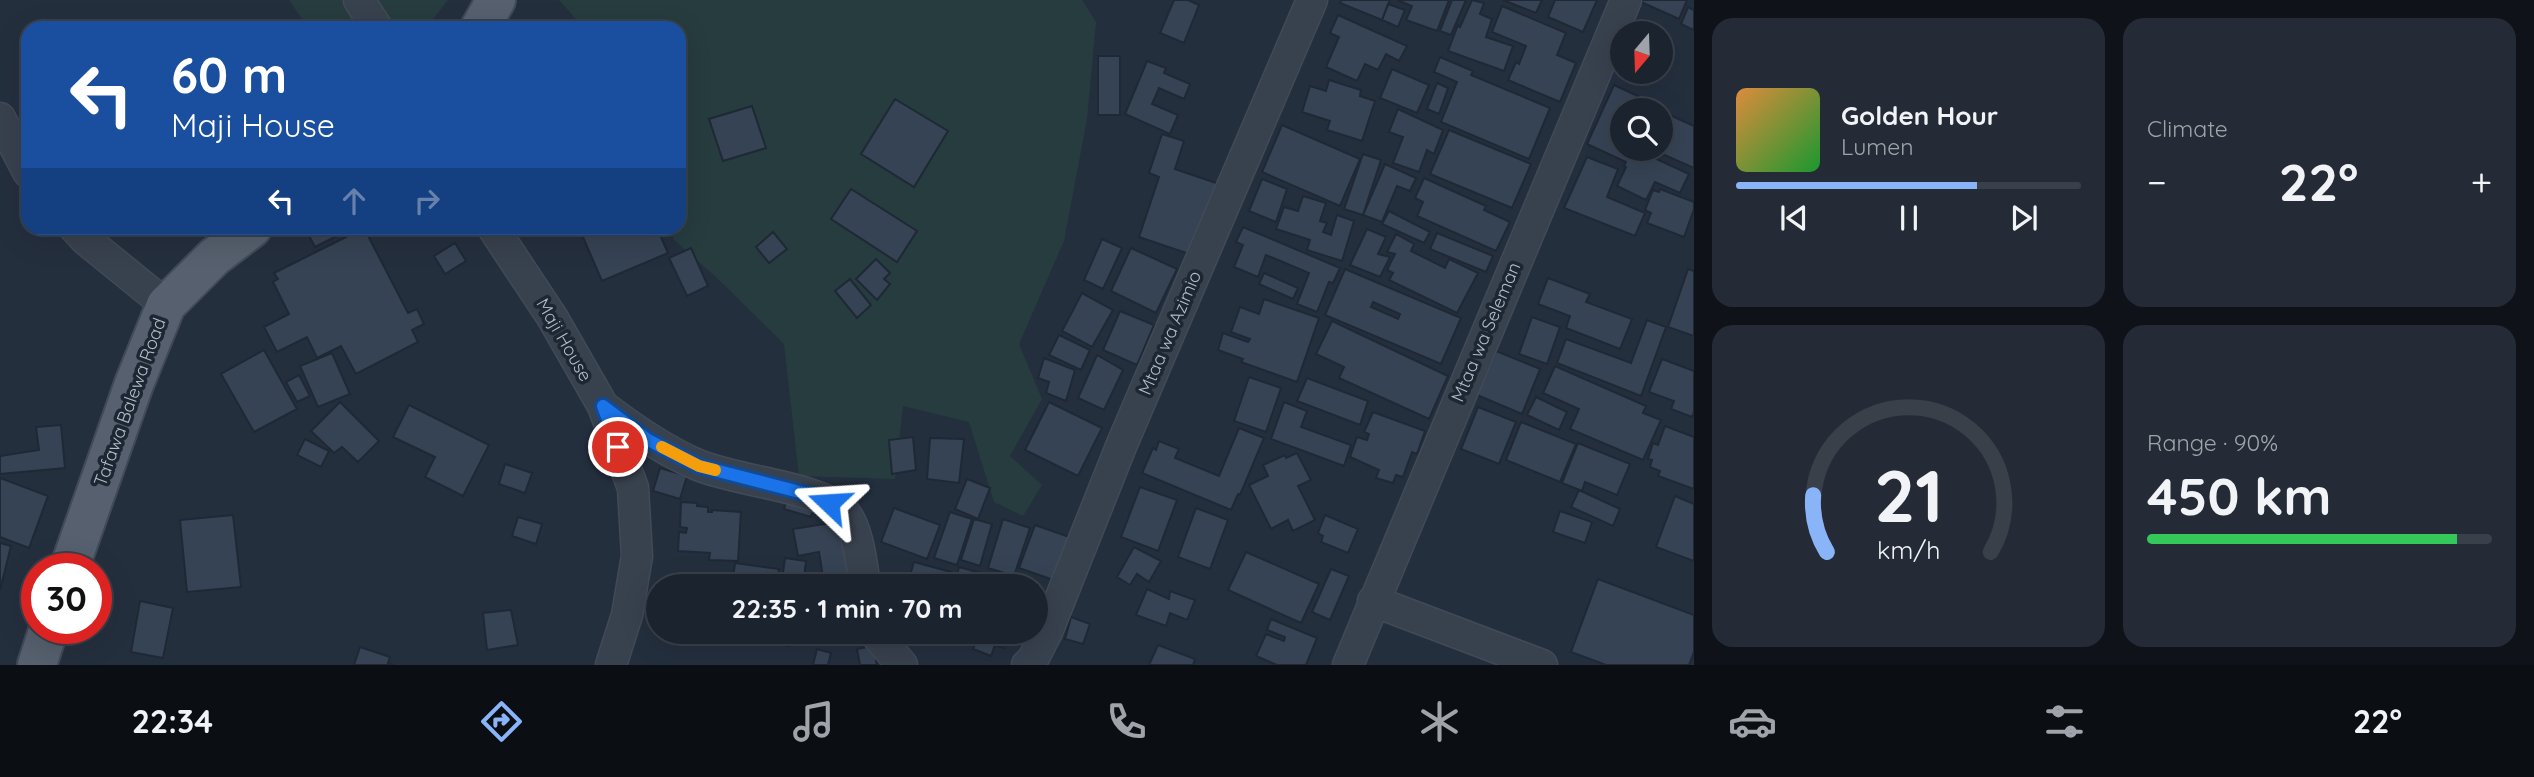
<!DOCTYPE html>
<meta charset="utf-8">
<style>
:root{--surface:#1b232e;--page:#242b36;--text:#f1f3f6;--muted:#a0a4aa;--line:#39404a;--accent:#8ab4f8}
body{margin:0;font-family:Quicksand,sans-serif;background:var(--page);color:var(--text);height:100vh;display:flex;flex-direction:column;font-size:26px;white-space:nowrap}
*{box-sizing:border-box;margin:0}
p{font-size:23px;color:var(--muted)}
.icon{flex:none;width:38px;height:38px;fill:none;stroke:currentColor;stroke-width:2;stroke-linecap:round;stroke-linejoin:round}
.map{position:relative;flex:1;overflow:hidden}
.details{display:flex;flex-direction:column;gap:18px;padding:18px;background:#0f1319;width:840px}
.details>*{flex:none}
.guide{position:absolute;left:21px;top:21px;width:665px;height:214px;border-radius:21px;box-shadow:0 7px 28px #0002,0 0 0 2px var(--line);background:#1a4fa0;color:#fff;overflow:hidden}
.needle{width:46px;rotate:199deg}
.tools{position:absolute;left:1610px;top:21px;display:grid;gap:14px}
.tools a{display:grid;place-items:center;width:63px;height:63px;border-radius:50%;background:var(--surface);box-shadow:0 7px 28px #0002,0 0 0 2px var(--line);font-size:35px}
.speed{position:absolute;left:21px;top:553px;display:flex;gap:14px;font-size:35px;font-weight:700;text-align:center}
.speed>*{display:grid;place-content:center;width:91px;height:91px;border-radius:50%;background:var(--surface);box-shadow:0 7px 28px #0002,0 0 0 2px var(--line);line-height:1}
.speed .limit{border:10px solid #d22;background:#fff;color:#111}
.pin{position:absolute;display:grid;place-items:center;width:60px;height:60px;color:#fff;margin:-30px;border:4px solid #fff;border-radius:50%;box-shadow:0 2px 7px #0007}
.me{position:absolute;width:77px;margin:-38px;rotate:290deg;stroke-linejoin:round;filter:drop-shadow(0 0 5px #0008)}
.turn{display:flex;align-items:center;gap:24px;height:147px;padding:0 35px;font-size:32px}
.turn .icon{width:91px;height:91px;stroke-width:2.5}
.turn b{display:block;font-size:49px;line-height:60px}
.lanes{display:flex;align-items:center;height:66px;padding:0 35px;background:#0003;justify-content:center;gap:35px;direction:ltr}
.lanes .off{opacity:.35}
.big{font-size:52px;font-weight:800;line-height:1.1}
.details .card{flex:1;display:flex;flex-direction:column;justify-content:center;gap:10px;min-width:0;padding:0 24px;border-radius:21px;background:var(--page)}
.details .dial{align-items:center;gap:0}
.dial svg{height:182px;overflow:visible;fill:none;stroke:var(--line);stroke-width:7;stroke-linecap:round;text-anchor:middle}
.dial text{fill:var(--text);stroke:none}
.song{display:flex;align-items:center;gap:21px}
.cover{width:84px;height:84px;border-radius:10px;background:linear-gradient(135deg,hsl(30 70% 55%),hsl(130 70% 35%))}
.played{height:7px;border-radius:4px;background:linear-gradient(90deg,var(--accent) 70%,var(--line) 70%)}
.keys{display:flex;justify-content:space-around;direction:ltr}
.heat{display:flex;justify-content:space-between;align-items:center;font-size:38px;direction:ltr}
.charge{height:10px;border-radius:5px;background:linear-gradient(90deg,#34c759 90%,var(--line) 0)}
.details .tiles{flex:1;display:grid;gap:18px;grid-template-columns:repeat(2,1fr)}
.trip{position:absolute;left:646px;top:574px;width:402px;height:70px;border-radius:35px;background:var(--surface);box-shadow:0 7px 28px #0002,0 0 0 2px var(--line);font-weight:800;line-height:70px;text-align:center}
.tab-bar{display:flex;height:112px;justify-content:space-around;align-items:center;background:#0b0e12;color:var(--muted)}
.tab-bar .icon{width:49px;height:49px}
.tab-bar .selected{color:var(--accent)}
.tab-bar b{font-size:32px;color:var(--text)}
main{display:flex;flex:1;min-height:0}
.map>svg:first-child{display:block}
</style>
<main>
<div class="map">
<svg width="1694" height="665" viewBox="0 0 1694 665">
<rect width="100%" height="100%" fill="#242f3e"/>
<path fill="#263c3f" d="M289 0H349L366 28H308Z
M370 0H448L426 28H391Z
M559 0H1082L1096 22 1087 119 1064 241 1019 344 1042 399 1010 456 1042 485 1023 516 994 502 969 422 903 406 895 479 799 476 784 344 718 279 674 240 670 228H679V28H584Z"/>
<path fill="#364354" stroke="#1f2835" stroke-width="2" fill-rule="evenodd" d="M1174 0H1188L1199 5 1184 43 1160 33Z
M1342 0H1390L1382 20 1340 3Z
M1397 0H1449L1437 31 1406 20 1412 6Z
M1452 0H1466L1451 35 1440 31Z
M1472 0 1484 3 1480 14 1492 19 1486 37 1513 46 1504 71 1448 51 1458 25 1460 27Z
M1503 0H1542L1536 13Z
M1555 0H1597L1583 32 1548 17Z
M1642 0H1687L1679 19 1641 2Z
M1388 4 1405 10 1398 27 1382 20Z
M1502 6 1566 33 1557 55 1576 63 1560 102 1508 80 1516 62 1519 64 1526 46 1492 32Z
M1688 7 1694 10V30L1681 24Z
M1338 15 1407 46 1399 61 1386 54 1378 70 1365 64 1357 81 1326 67 1339 37 1330 33Z
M1098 56H1120V115H1098Z
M1440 57 1473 71 1471 75 1550 108 1529 159 1441 122 1457 82 1434 72Z
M1147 61 1166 68 1164 73 1190 84 1184 99 1159 88 1152 104 1178 115 1170 134 1125 114Z
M1392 69 1429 85 1417 113 1380 98Z
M1329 80 1361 90 1360 96 1375 101 1362 141 1327 130 1330 121 1302 112 1310 86 1326 91Z
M1437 83 1448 88 1439 114 1427 109Z
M1614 85 1640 97 1637 103 1651 109 1622 110V149H1635L1689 174 1680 193 1655 182 1646 200 1617 186 1626 167 1624 166 1626 162 1587 144Z
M895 99 948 131 914 187 861 154Z
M752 106 766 148 723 161 709 119Z
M1398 109 1443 130 1434 154 1427 150 1419 172 1393 163 1403 137 1389 132Z
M1661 111 1694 126V168L1651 149H1661Z
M1282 125 1360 159 1340 206 1262 172Z
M1449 130 1531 164 1512 208 1430 174Z
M1162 134 1184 141 1175 169 1225 186 1201 258 1139 237 1159 177 1149 173Z
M1363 154 1381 160 1363 215 1344 209Z
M1587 157 1618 169 1607 197 1645 213 1635 236 1564 208Z
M1385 164 1416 178 1410 191 1397 186 1382 222 1363 215Z
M1424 178 1486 206 1484 210 1510 222 1496 251 1417 216 1423 202 1415 198Z
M1262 179 1287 189 1276 222 1249 211Z
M851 189 917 231 897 262 831 219Z
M1660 189 1694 202V209L1684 237 1647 223 1651 213 1645 210 1653 190 1659 192Z
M1303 196 1326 203 1320 221 1327 223 1323 232 1331 235 1337 215 1354 221 1342 261 1307 250 1310 240 1276 229 1284 207 1298 211Z
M1389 211 1430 232 1424 243 1382 224Z
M1243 227 1340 268 1333 283 1329 282 1317 312 1297 304 1309 273 1266 255 1258 277 1234 267 1243 245 1236 242Z
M316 228H348L349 230 315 247 307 232Z
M364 228 408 313 417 309 424 324 412 330 418 342 356 374 341 346 317 358 307 337 277 352 264 327 289 314 273 282 278 279 274 273Z
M579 228H657L668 253 602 281Z
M1367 229 1386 237 1378 254 1390 257 1380 277 1350 265Z
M773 232 787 249 769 263 756 247Z
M1437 233 1493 256 1486 272 1430 249Z
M1396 234 1414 244 1411 251 1445 268 1449 259 1478 273 1457 313 1389 280 1393 273 1387 270 1395 254 1387 252Z
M1102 239 1122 248 1103 289 1084 280Z
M455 243 466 261 445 274 434 256Z
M691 248 708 286 687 296 669 258Z
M1131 248 1177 269 1156 313 1111 291Z
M876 259 890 273 884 279 890 284 877 300 856 279Z
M1345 269 1461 318 1441 364 1325 315ZM1373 302 1400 314 1398 319 1371 307Z
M1688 269 1694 271V336L1668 327Z
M1264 273 1298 288 1293 299 1259 284Z
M1548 278 1590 294 1586 302 1632 319 1620 349 1566 328 1570 316 1538 304Z
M850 279 871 305 857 318 835 291Z
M1082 293 1113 310 1092 347 1062 331Z
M1264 299 1319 318 1297 382 1241 362 1243 359 1218 350 1223 333 1248 342 1250 339 1231 332 1240 307 1259 314Z
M1120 311 1154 325 1137 365 1103 350Z
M1532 317 1560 327 1547 364 1519 354Z
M1647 320 1666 327 1641 396 1557 363 1566 339 1631 363Z
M1332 321 1448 376 1429 419 1339 378 1344 367 1316 354Z
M1059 335 1090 350 1081 370 1049 355Z
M264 350 297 409 254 432 221 374Z
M1496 351 1540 369 1522 414 1477 395Z
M332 353 350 394 318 407 300 366Z
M1097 355 1123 370 1104 410 1078 398Z
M1044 358 1075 370 1066 401 1046 393 1049 382 1038 378Z
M1662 359 1694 371V412L1692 417 1671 409 1674 401 1649 392Z
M1555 366 1646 406 1643 413 1661 420 1643 460 1570 429 1579 409 1543 393Z
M299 375 310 396 297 402 286 382Z
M1249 377 1281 388 1266 432 1234 421Z
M1307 378 1368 401 1360 425 1297 401Z
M1536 397 1567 412 1559 430 1527 415Z
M340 402 379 441 358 462 342 447 334 453 311 431Z
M1049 402 1102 428 1078 476 1025 450Z
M1284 402 1307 411 1301 427 1351 445 1344 466 1271 439Z
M409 405 489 445 463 496 425 477 435 457 393 437Z
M1478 407 1516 422 1499 464 1461 449Z
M1373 412 1425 431 1417 454 1412 452 1403 477 1396 475 1393 483 1376 478 1379 470 1350 457 1357 437 1367 440 1369 434 1364 432Z
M1521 422 1576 444 1560 482 1506 460Z
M61 425 65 468 0 474V456L39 450 36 427Z
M1665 426 1694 437V489L1658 476 1660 471 1650 467 1652 460 1648 459 1653 443 1658 445Z
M1239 428 1264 438 1240 495 1238 494 1231 510 1142 473 1153 448 1156 450 1159 441 1179 449 1175 458 1219 476Z
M913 437 916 470 892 474 889 440Z
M930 438 964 439 959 483 927 479Z
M305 439 329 451 321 467 297 455Z
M1578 443 1630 464 1617 495 1585 482 1582 491 1562 483Z
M1297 453 1311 480 1298 486 1315 520 1293 531 1288 520 1271 529 1249 485 1268 476 1263 465 1285 455 1286 458Z
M505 464 532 473 525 493 499 484Z
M660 468 687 476 680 499 653 491Z
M0 478 48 496 29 548 0 537Z
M967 479 990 488 978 519 955 509Z
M1140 487 1177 500 1158 551 1121 537Z
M1579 490 1620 509 1613 526 1571 507Z
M1675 496 1694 504V561L1656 547Z
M787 499 814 506 811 517 784 509Z
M681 502 697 503V506L708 507V512H712V510L741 512 738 561 709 560 710 553 678 551 679 532 686 533 687 528 680 527Z
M894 508 940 525 927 559 881 542Z
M1196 508 1228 520 1210 569 1178 557Z
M1560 511 1592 522 1585 543 1553 532Z
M950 512 972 519 957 565 934 558Z
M233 515 241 587 187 592 180 520Z
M1325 515 1358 529 1348 553 1321 542 1323 536 1318 533Z
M518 517 542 524 536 544 512 536Z
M974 519 992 524 980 566 961 560Z
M1003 519 1030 528 1014 576 988 568Z
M843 521 855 586H807L806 580 823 577 819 552 798 556 793 529Z
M1035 525 1081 541 1065 584 1019 568Z
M0 543 11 546 0 590Z
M1134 547 1161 561 1149 582 1137 574 1130 585 1117 577Z
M1246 552 1319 584 1301 623 1228 590Z
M785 558 806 561 803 586H781Z
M914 562 951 572 947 586H898L899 583 907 585Z
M735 563 779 569 776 586H732Z
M959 567 1010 581 1008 586H954Z
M1331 569 1349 576 1330 620 1312 612Z
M1598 579 1694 615V652L1689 665H1606L1571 652Z
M1147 589 1169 599 1170 591 1195 600 1187 620 1170 613 1166 626 1136 615Z
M140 601 173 608 163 658 131 652Z
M511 610 518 645 487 650 483 613Z
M1071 617 1090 624 1083 644 1065 639Z
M1271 619 1317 638 1306 665H1277L1256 656 1266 634 1284 641 1285 637 1267 630Z
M726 632H791L789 646 726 637Z
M980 632H1025L1021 642 1008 636 1004 648 995 645 991 656 973 649Z
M1158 645 1195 659 1193 665H1149Z
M873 646 877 665H860L857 649Z
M360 647 390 657 388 663 394 665H354Z
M817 649 831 653 828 665H813Z"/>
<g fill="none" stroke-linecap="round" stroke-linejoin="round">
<g stroke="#414a57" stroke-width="33">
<path id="minor" d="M359 0 377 28
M0 118 28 172
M75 228 86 240 166 305
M493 228 552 317 603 406 633 488 637 556 627 615 611 665
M603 406C633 429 663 450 698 465 736 481 813 486 842 510 858 524 862 566 865 586
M1373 601 1542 665
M876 632 878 637 902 665
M1027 665 1033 659 1047 632 1122 444 1312 0
M1348 665 1626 0"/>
</g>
<g stroke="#414a57" stroke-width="42">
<path id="major" d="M480 28 496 0
M69 569 134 384 166 305 214 257 252 228
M37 665 49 628"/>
</g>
<use href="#minor" stroke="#38414e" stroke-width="30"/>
<use href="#major" stroke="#56606e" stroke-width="38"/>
</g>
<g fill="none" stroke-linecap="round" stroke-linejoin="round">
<g stroke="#114b97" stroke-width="18">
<path id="route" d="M618 447 603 406 648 440 699 466 815 496 829 503"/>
</g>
<use href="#route" stroke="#1a73e8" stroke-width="12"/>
<path stroke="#f59e0b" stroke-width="12" d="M662 447 699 466 715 470"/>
</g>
<g text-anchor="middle" stroke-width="7" stroke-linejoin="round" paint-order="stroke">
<g font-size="18" fill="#b4bcc9" stroke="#1d2633">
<text transform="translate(1486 332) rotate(-67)" y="6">Mtaa wa Seleman</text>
<text transform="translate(1170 333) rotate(-67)" y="6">Mtaa wa Azimio</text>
<text transform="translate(564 340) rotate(60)" y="6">Maji House</text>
<text transform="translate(130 402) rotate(-70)" y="6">Tafawa Balewa Road</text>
</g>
</g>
</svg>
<div class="tools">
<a><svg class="needle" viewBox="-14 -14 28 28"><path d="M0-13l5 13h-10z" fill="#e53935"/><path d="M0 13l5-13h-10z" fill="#a0a4aa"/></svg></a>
<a><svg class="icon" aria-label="search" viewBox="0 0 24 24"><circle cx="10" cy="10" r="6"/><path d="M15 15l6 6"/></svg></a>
</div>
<div class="speed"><div class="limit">30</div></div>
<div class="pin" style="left:618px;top:447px;background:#d93025"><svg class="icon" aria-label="arrive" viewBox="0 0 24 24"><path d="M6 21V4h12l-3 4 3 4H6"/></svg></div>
<svg class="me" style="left:829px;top:503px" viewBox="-20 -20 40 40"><path d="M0-17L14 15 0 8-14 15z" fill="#1a73e8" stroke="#fff" stroke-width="4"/></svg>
<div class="trip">22:35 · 1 min · 70 m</div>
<div class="guide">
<div class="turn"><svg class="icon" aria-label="left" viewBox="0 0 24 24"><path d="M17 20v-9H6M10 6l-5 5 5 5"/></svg><div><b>60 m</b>Maji House</div></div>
<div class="lanes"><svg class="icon" aria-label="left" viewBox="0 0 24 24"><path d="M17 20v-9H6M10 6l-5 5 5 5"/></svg><svg class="icon off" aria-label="ahead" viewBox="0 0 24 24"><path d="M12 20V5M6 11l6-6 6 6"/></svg><svg class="icon off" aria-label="right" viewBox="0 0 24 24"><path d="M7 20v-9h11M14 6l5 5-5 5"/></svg></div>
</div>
</div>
<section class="details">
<div class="tiles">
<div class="card">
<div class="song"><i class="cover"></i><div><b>Golden Hour</b><p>Lumen</p></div></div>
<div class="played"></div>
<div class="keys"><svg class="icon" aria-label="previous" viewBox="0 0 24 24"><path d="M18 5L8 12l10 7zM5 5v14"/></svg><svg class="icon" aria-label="pause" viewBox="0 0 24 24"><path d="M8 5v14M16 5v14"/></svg><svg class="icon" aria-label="next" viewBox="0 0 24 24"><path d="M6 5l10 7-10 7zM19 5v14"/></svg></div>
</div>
<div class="card"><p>Climate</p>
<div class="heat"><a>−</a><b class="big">22°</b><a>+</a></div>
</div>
<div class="card dial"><svg viewBox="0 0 100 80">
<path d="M14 69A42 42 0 1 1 86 69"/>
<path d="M14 69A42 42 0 0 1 8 44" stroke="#8ab4f8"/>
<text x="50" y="56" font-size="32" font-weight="700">21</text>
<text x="50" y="72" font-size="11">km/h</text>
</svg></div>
<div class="card"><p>Range · 90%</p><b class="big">450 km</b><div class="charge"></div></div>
</div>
</section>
</main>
<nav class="tab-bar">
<b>22:34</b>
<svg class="icon selected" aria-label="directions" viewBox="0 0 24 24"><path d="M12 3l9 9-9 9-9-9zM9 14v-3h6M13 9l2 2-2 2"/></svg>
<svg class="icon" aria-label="music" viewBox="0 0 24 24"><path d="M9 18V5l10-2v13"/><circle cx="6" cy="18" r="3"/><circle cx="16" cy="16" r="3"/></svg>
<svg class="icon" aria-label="phone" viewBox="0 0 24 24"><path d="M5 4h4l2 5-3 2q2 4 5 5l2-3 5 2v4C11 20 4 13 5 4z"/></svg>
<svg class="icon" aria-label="climate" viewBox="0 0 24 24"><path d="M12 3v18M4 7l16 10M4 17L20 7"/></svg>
<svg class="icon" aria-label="car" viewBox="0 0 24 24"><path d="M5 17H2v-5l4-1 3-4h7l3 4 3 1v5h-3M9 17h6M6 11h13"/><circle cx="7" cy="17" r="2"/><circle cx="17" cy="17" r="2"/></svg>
<svg class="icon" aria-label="filters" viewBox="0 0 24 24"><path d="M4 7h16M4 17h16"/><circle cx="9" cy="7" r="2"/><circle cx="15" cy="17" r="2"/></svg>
<b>22°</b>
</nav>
